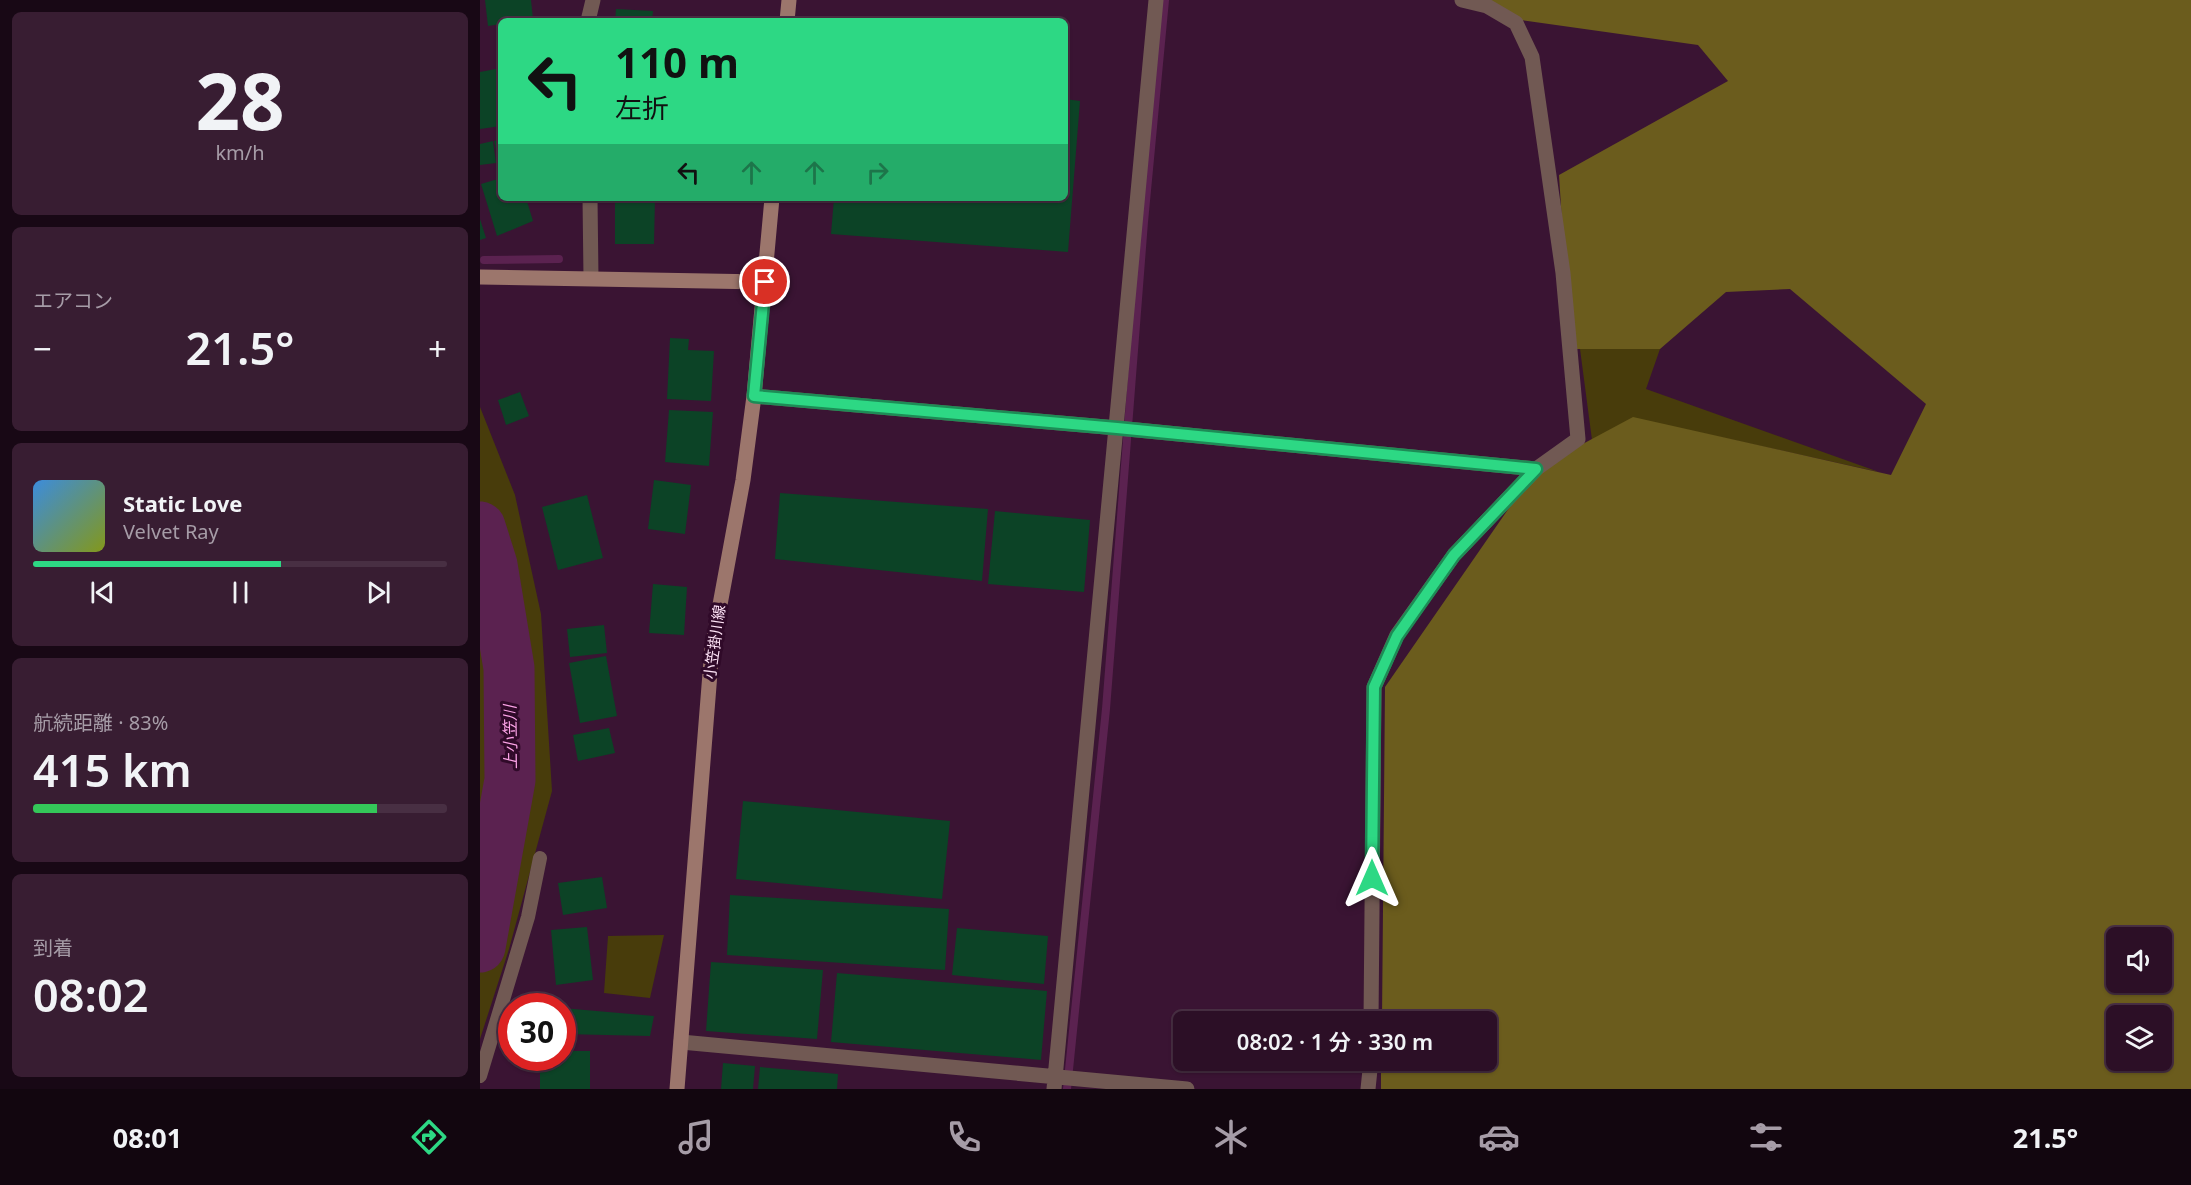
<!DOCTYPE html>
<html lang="ja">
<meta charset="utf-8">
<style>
:root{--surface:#2c0f26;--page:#381d32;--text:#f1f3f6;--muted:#a69ca7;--line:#482f43;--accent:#2dd884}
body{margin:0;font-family:"Noto Sans","Noto Sans JP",sans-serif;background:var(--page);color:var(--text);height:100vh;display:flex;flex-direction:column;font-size:22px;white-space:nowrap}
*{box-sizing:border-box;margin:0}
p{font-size:20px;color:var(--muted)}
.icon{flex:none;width:33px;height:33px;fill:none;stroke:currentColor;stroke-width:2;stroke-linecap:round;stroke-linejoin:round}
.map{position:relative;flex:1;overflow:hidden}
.drawer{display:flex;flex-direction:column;gap:12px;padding:12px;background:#180815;width:480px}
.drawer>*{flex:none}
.top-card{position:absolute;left:18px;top:18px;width:570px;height:183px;border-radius:9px;box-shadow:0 2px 4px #0004,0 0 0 2px var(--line);background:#2dd884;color:#111;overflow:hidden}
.controls{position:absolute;left:1626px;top:927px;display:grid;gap:12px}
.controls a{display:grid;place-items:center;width:66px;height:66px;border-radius:9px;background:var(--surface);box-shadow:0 2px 4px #0004,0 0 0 2px var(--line);font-size:30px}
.speed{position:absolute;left:18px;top:993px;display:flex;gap:12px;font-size:30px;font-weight:700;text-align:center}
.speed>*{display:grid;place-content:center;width:78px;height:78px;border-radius:50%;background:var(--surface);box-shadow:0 2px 4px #0004,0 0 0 2px var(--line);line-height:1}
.speed .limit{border:9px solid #d22;background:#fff;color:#111}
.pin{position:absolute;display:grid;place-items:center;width:51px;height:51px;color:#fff;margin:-26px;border:3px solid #fff;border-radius:50%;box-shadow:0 2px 6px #0007}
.me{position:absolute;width:66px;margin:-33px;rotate:0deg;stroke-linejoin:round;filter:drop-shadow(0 0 4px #0008)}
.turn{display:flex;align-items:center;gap:21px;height:126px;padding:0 18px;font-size:27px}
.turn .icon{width:78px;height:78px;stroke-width:2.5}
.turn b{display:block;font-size:42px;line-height:51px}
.lanes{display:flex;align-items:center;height:57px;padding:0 18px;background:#0003;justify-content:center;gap:30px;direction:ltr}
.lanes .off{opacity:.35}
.big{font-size:45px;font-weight:600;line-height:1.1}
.drawer .card{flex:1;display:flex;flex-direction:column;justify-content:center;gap:9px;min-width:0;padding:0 21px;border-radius:9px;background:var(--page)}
.drawer .dial{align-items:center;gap:0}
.dial b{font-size:78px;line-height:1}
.song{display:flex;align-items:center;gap:18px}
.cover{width:72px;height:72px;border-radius:9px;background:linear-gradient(135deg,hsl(210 70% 55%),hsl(70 70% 35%))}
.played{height:6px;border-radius:3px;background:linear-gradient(90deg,var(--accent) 60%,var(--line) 60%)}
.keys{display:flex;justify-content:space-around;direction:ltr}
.heat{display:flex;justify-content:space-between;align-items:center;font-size:33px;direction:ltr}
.charge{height:9px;border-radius:4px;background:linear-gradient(90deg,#34c759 83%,var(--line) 0)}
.trip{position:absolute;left:693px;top:1011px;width:324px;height:60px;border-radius:9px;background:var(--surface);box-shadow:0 2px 4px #0004,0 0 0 2px var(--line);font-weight:600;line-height:60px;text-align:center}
.tabs{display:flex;height:96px;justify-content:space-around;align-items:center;background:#12060f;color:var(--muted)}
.tabs .icon{width:42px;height:42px}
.tabs .selected{color:var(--accent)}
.tabs b{font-size:27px;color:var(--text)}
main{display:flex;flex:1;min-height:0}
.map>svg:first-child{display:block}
</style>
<main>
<section class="drawer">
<div class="card dial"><b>28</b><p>km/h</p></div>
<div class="card"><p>エアコン</p>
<div class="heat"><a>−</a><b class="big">21.5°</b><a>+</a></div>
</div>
<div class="card">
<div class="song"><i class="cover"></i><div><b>Static Love</b><p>Velvet Ray</p></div></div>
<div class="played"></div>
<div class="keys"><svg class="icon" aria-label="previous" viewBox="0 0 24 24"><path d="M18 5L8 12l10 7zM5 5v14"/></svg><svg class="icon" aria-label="pause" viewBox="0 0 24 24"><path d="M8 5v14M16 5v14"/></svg><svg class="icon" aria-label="next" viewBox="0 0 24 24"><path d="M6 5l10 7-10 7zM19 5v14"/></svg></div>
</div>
<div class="card"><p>航続距離 · 83%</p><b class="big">415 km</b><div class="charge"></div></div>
<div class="card"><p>到着</p><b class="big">08:02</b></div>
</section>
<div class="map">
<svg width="1711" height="1089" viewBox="0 0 1711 1089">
<rect width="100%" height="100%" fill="#3a1433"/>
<path fill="#483c0b" d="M1100 349H1180L1166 389 1399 472 1153 418 1112 440Z
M0 407 35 495 61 614 72 791 29 949 0 1039Z
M184 935 170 998 124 993 128 936Z"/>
<path fill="#6b5c1d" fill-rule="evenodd" d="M976 0H1711V1089H901V1061L1006 1060V1022L902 1021 905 687 1056 469 1153 417 1411 475 1446 404 1310 289 1246 292 1180 349H1090L1079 175 1248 81 1218 45 1026 18ZM1636 938H1682V982H1636ZM1636 1016H1682V1060H1636Z"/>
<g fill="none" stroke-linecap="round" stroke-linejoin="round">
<path stroke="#5b2250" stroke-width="8" d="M4 260 79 259
M587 1089 626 709 664 222 685 0"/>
<path stroke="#5b2250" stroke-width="51" d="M0 527 12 565 29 668 30 780 0 947"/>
</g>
<path fill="#0c4326" d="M5 0H51L53 19 21 21V24L8 26Z
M136 9 173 11 172 21H135Z
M21 68V126L0 129V72Z
M585 99 600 101 588 252 351 234 354 198H585Z
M21 139V168H20L14 141Z
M13 141 16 163 0 165V144Z
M21 178V198H46L53 221 17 236 1 184Z
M135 198H175L174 244H135Z
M0 219 6 238 0 240Z
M190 338 209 339 208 350 234 351 231 401 187 399Z
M40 392 49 416 26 425 18 400Z
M189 410 233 412 229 466 185 462Z
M174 480 211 485 205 534 168 529Z
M300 493 508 509 502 581 295 559Z
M107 495 123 558 78 570 62 507Z
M515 511 610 520 604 592 508 584Z
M173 584 207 587 204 635 169 633Z
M124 625 127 653 90 657 87 629Z
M126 656 137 716 100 723 89 663Z
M129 728 135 753 98 761 93 735Z
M263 801 470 821 462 899 256 879Z
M122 877 127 908 83 915 78 883Z
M250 895 469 909 465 970 247 955Z
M107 927 113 980 76 985 71 930Z
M477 928 568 936 564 984 472 975Z
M231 962 343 970 337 1039 226 1031Z
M357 973 567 991 561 1060 351 1042Z
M82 1008 174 1016 170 1036 82 1034Z
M82 1051H110V1089H60V1058H82Z
M243 1063 275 1066 273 1089H241Z
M280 1067 358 1074 357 1089H278Z"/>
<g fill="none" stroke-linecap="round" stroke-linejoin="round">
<path stroke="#715953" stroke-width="14" d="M0 1076 48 917 60 858"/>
<path stroke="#715953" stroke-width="15" d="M108 21 113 0
M110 198 111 278
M274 396 637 428 1056 469
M891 1022 894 687 917 635 974 555 1056 469 1098 439 1083 273 1052 57 1036 23 1007 6 982 0
M201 1042 707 1089
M574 1089 676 0
M888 1089 891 1060"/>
<path stroke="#9c766c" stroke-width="15" d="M307 21 309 0
M0 277 285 282
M197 1089 232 648 263 480 274 396 292 198"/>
</g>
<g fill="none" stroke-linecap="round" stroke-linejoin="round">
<g stroke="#1d8c56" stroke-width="15">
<path id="route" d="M285 282 274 396 637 428 1056 469 974 555 917 636 894 687 892 878"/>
</g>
<use href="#route" stroke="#2dd884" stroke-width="10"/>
</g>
<g text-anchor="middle" stroke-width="6" stroke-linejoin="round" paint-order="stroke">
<g font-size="15" fill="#ffe5f8" stroke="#300a29">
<text transform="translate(235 642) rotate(-82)" y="5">小笠掛川線</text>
</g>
<g font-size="16" font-style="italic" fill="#fda4e8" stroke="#300a29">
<text transform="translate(30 737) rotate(-91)" y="6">上小笠川</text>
</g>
</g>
</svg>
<div class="controls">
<a><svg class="icon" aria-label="sound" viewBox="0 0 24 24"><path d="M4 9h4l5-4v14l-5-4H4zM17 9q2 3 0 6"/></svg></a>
<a><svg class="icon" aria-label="layers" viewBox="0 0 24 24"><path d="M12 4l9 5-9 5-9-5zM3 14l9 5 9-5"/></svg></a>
</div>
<div class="speed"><div class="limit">30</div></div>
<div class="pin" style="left:285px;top:282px;background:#d93025"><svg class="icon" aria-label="arrive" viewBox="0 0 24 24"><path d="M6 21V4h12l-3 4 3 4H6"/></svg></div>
<svg class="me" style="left:892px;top:878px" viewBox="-20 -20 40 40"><path d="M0-17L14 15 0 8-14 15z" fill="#2dd884" stroke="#fff" stroke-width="4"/></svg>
<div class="trip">08:02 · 1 分 · 330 m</div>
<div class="top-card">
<div class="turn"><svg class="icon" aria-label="left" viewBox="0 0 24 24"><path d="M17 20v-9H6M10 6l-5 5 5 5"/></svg><div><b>110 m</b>左折</div></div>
<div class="lanes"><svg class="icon" aria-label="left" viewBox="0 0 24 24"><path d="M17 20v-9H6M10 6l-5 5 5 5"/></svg><svg class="icon off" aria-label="ahead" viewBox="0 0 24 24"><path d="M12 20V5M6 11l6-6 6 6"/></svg><svg class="icon off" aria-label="ahead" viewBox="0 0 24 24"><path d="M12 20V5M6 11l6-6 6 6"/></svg><svg class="icon off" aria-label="right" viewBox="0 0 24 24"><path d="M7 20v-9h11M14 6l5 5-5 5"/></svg></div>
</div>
</div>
</main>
<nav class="tabs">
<b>08:01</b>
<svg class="icon selected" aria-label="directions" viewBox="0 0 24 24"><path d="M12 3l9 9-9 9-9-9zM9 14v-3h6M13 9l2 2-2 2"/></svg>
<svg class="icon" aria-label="music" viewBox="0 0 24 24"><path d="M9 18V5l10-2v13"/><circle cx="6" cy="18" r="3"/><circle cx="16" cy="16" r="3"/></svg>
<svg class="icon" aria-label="phone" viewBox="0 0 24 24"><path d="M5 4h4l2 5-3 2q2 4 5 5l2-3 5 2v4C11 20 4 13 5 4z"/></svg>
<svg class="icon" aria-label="climate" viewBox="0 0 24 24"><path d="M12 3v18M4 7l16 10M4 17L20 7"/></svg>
<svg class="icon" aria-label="car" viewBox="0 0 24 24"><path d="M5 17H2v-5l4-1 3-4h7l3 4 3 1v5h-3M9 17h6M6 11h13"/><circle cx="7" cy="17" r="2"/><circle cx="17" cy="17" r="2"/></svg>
<svg class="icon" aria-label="filters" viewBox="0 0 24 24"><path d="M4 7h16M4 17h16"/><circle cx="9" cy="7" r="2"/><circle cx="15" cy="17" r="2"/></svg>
<b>21.5°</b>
</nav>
